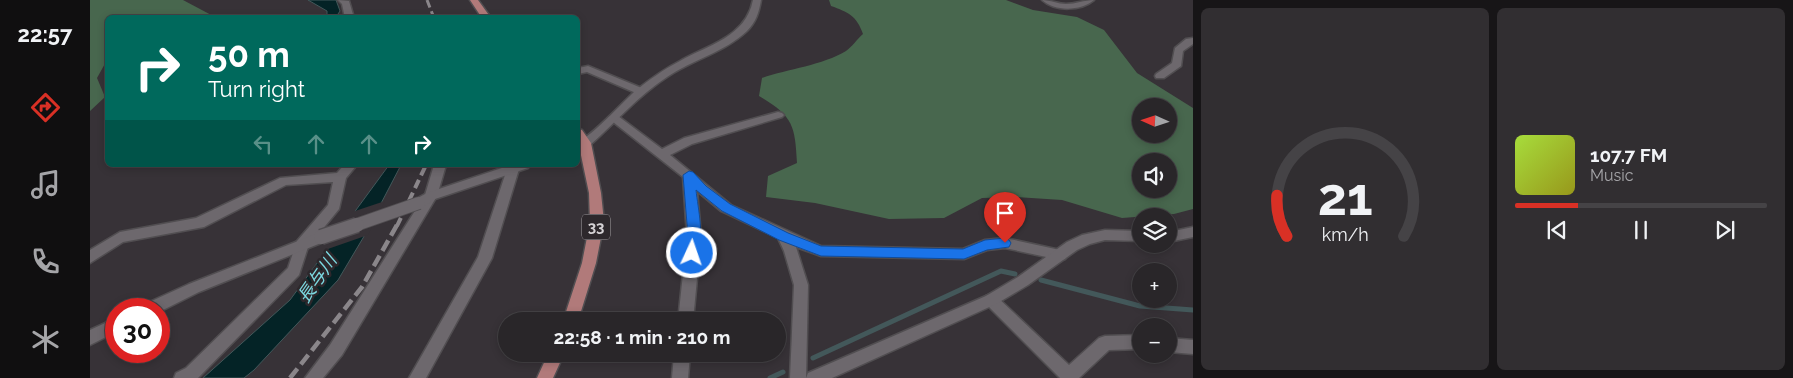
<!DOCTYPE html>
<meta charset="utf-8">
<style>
:root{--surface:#292629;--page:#312e31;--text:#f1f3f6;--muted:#a5a5a8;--line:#454346;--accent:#d93025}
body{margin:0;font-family:Raleway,"Noto Sans JP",sans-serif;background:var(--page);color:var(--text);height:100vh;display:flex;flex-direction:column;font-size:19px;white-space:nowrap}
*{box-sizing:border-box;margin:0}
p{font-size:16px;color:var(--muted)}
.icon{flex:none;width:28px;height:28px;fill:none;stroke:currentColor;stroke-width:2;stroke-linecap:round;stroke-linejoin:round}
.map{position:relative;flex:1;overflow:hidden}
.sheet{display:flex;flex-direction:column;gap:8px;padding:8px;background:#171517;width:600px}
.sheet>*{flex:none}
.banner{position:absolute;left:15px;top:15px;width:475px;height:152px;border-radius:8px;box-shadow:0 2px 8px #0003,0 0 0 1px var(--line);background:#00695c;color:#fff;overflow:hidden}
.needle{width:32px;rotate:273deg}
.buttons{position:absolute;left:1042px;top:98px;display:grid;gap:10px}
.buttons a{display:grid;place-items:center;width:45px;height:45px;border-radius:50%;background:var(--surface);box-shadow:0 2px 8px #0003,0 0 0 1px var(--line);font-size:25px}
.speed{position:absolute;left:15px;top:298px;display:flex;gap:10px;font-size:25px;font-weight:700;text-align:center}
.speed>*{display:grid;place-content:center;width:65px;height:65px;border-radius:50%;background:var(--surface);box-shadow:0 2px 8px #0003,0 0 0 1px var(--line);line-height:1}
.speed .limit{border:8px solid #d22;background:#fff;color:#111}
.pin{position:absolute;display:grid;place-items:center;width:42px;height:42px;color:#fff;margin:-51px -21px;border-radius:50% 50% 50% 0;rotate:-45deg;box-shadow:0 0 5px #0007}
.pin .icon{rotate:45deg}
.me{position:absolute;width:55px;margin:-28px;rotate:3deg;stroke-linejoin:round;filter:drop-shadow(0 0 4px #0008)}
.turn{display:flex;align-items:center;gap:18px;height:105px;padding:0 20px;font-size:22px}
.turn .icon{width:65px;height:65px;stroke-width:2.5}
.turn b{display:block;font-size:35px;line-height:42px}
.lanes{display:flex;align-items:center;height:48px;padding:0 20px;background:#0003;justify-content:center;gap:25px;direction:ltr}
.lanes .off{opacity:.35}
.sheet .widget{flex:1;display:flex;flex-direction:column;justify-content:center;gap:8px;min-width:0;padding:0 18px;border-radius:8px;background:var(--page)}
.sheet .dial{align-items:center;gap:0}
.dial svg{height:130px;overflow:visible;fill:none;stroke:var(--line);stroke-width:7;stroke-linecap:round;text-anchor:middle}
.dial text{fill:var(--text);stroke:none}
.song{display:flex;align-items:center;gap:15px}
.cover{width:60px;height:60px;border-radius:8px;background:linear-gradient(135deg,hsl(80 70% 55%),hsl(60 70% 35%))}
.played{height:5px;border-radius:2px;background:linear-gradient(90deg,var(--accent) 25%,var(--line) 25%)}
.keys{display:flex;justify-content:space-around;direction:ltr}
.sheet .tiles{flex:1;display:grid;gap:8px;grid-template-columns:repeat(2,1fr)}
.trip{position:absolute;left:408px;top:312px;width:288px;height:50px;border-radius:25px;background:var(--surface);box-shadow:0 2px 8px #0003,0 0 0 1px var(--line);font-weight:700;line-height:50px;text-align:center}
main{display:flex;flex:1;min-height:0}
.menu{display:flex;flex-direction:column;width:90px;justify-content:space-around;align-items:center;background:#100f10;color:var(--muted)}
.menu .icon{width:35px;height:35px}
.menu .active{color:var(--accent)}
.menu b{font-size:22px;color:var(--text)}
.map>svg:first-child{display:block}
</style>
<main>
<nav class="menu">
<b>22:57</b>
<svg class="icon active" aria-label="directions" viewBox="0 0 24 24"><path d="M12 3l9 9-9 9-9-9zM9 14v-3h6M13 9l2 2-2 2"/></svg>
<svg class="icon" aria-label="music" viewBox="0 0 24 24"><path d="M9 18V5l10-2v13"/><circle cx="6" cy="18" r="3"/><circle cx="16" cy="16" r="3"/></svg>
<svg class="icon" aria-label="phone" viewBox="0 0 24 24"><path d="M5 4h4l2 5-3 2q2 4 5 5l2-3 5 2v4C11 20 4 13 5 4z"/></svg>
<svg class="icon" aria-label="climate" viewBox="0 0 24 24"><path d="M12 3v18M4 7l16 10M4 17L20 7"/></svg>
</nav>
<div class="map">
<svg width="1103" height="378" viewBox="0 0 1103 378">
<rect width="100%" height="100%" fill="#373237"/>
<path fill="#48674e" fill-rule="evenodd" d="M0 0H93L125 17 18 18 17 60 7 78 15 97 0 111Z
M739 0H916L943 10 987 17 1014 30 1047 73 1103 108V209L1084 214 1032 218 972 200 926 197 892 198 854 218 799 219 725 203 676 197 678 176 707 163C705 125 703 116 669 96L672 78C698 69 733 65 756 51 762 47 767 39 773 34 767 16 758 12 741 6ZM1051 106H1079V134H1051ZM1051 161H1079V189H1051Z"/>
<path fill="#042326" stroke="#43585a" d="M218 0H246L250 11 246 17H237V11Z
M299 165H311L273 238 248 280 164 370 154 378H113L200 300Z"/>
<path fill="#373237" d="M295 201 278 235 235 250 262 212Z"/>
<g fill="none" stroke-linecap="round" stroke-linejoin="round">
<path stroke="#43585a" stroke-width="5" d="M951 280 1050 306 1103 310
M723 358 911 271 925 274
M680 378 693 372"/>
<g stroke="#514e51" stroke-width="3">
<path id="street" d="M248 0 259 1 264 18H255L252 4Z
M952 0C960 0 968 4 976 4 986 4 994 0 1004 0 991 11 965 12 952 0Z
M1103 38V44L1093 51 1091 66 1074 78H1066L1065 76 1066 74 1082 63 1085 48 1096 39Z
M498 66 554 89 555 91 550 94 546 93 497 72 488 74V68Z
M688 112 692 113 694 115 692 117 602 144 580 155 641 205 731 246 873 249 895 240 915 238 970 250 975 251 977 255 975 259 970 260 915 248 897 250 874 259 731 256 706 247 718 285 716 378H700L704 285 694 251 688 238 631 211 607 191 611 236 603 321H588L597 236 593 177 518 118 524 114 528 116 572 149 594 138Z
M254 165H267L256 178 249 209 218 247 209 275 108 378H84L86 373 96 368 198 268 207 241 238 205 243 182 196 185 114 227 33 242 0 263V250L30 232 106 218 190 178 247 173Z
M344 165H356L347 196 252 355 233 378H215L240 345 335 195Z
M424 165 429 169 402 258 336 378H319L388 257 417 169 419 166Z
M901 294 906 296 979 365 1009 338 1015 336 1051 335V349L1019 350 989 378H970L896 304 894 300 896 296Z
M1079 338 1103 340V354L1079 352Z
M584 354H600L598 378H582Z"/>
</g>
<g stroke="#514e51" stroke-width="3">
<path id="secondary" d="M663 0H671C669 12 666 22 657 31 635 52 602 60 577 77 548 96 525 123 499 146L488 150V142C503 135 531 104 545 91 559 80 574 69 590 61 618 45 656 37 663 0Z
M421 165H440L438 168 345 199C339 203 333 209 324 206L323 203 324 200 337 193Z
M1103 227V237L1079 242V232Z
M1015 230 1051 231V241L1015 240 1000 244 987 250 938 285 906 304 742 378H716L718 373 896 296 928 277 977 242 992 235Z
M231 232 236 233 238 237 236 241 109 292 69 312V309H53L55 304 99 284Z
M26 318V332L0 345V330Z"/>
</g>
<g stroke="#514e51" stroke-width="3">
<path id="primary" d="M380 0H388L401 18H392Z
M488 129 492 130 501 143 511 193 514 222 506 263 488 321H473L492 263 500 222 499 193 488 141Z
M458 354H474L463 378H447Z"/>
</g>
<use href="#street" fill="#6d686d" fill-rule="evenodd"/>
<use href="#secondary" fill="#6d686d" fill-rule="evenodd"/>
<use href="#primary" fill="#b17a7a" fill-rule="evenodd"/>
<path stroke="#8a868a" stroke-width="3" stroke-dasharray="8 4" stroke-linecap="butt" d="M337 0 344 18"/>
<path stroke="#8a868a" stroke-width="4" stroke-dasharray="9 5" stroke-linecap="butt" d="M307 226 336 165"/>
<path stroke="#8a868a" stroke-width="4.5" stroke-dasharray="12 5.5" stroke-linecap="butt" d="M200 378 272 287 307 225"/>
<g stroke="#514e51" stroke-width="14" stroke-linecap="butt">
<path id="secondary-bridge-far1" d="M263 226 329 203"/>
</g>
<g stroke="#514e51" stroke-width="17" stroke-linecap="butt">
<path id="secondary-bridge" d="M231 237 267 225"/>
</g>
<use href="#secondary-bridge-far1" stroke="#6d686d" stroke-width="12"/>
<use href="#secondary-bridge" stroke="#6d686d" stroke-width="14"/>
</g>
<path fill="#1a73e8" stroke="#114b97" d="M599 171 603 172 616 186 640 204 698 233 731 246 873 249 895 240 915 238 919 240 921 243 919 247 897 250 874 259 731 256 689 240 632 211 606 190C608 209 615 238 607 256H598L596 253 598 236 593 175Z"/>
<g text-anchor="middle" stroke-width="5" stroke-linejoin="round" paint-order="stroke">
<rect fill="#2d282c" stroke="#a39fa2" stroke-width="1" x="492" y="214.5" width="28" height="25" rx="4"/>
<g font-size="15" font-weight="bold" fill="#d5d2d5">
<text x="506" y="232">33</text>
</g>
<g font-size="18" font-style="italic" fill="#7cd9e1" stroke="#2d282c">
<text transform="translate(227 279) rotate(-55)" y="6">長与川</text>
</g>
</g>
</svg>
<div class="buttons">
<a><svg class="needle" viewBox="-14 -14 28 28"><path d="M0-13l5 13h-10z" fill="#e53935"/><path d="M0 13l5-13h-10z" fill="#a5a5a8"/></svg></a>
<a><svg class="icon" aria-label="sound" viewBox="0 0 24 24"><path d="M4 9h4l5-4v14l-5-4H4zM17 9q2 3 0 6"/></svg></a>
<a><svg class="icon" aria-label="layers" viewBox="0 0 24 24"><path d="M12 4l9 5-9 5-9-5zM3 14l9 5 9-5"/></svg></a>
<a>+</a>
<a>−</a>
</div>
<div class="speed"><div class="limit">30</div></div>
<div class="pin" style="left:915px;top:243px;background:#d93025"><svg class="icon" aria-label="arrive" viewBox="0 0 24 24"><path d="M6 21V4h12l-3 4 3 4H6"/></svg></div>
<svg class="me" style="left:602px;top:253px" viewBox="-20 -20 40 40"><circle r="17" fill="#1a73e8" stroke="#fff" stroke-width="3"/><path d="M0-11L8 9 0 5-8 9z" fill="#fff"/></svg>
<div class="trip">22:58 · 1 min · 210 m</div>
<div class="banner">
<div class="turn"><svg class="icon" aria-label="right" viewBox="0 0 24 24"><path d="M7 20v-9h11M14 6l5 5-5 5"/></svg><div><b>50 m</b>Turn right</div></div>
<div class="lanes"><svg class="icon off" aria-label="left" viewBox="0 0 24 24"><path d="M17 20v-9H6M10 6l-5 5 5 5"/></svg><svg class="icon off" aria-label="ahead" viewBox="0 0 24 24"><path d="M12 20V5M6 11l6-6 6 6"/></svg><svg class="icon off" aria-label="ahead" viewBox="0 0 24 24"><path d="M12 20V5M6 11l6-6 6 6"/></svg><svg class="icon" aria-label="right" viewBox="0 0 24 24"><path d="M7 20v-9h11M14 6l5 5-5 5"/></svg></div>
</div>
</div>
<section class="sheet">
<div class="tiles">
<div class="widget dial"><svg viewBox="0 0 100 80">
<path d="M14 69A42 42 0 1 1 86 69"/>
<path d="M14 69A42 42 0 0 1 8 44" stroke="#d93025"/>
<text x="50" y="56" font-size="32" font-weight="700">21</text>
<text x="50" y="72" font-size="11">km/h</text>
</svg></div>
<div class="widget">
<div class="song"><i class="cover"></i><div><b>107.7 FM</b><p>Music</p></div></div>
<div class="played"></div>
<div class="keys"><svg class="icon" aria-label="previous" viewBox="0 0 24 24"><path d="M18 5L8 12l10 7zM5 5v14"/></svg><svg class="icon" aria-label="pause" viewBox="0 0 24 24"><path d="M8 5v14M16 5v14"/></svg><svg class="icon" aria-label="next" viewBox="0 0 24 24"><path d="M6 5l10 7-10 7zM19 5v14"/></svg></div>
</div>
</div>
</section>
</main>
